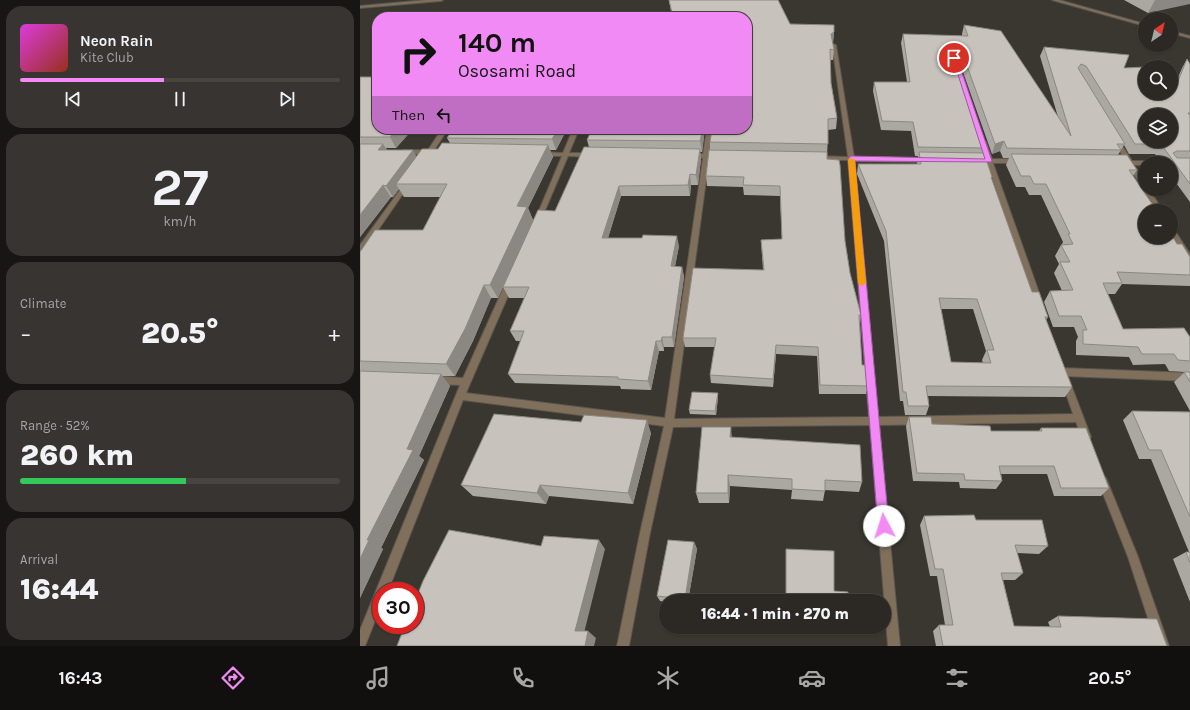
<!DOCTYPE html>
<meta charset="utf-8">
<style>
:root{--surface:#2c2824;--page:#383431;--text:#f1f3f6;--muted:#a6a6a6;--line:#484441;--accent:#f18af4}
body{margin:0;font-family:Karla,sans-serif;background:var(--page);color:var(--text);height:100vh;display:flex;flex-direction:column;font-size:15px;white-space:nowrap}
*{box-sizing:border-box;margin:0}
p{font-size:13px;color:var(--muted)}
.icon{flex:none;width:22px;height:22px;fill:none;stroke:currentColor;stroke-width:2;stroke-linecap:round;stroke-linejoin:round}
.map{position:relative;flex:1;overflow:hidden}
.drawer{display:flex;flex-direction:column;gap:6px;padding:6px;background:#181614;width:360px}
.drawer>*{flex:none}
.guide{position:absolute;left:12px;top:12px;width:380px;height:122px;border-radius:16px;box-shadow:0 1px 3px #0004,0 0 0 1px var(--line);background:#f18af4;color:#111;overflow:hidden}
.needle{width:26px;rotate:35deg}
.controls{position:absolute;left:778px;top:12px;display:grid;gap:8px}
.controls a{display:grid;place-items:center;width:40px;height:40px;border-radius:50%;background:var(--surface);box-shadow:0 1px 3px #0004,0 0 0 1px var(--line);font-size:20px}
.speed{position:absolute;left:12px;top:582px;display:flex;gap:8px;font-size:20px;font-weight:700;text-align:center}
.speed>*{display:grid;place-content:center;width:52px;height:52px;border-radius:50%;background:var(--surface);box-shadow:0 1px 3px #0004,0 0 0 1px var(--line);line-height:1}
.speed .limit{border:6px solid #d22;background:#fff;color:#111}
.pin{position:absolute;display:grid;place-items:center;width:34px;height:34px;color:#fff;margin:-17px;border:2px solid #fff;border-radius:50%;box-shadow:0 1px 4px #0007}
.me{position:absolute;width:44px;margin:-22px;rotate:355deg;stroke-linejoin:round;filter:drop-shadow(0 0 3px #0008)}
.turn{display:flex;align-items:center;gap:14px;height:84px;padding:0 20px;font-size:18px}
.turn .icon{width:52px;height:52px;stroke-width:2.5}
.turn b{display:block;font-size:28px;line-height:34px}
.then{display:flex;align-items:center;height:38px;padding:0 20px;background:#0003;gap:8px;font-size:15px}
.big{font-size:30px;font-weight:800;line-height:1.1}
.drawer .tile{flex:1;display:flex;flex-direction:column;justify-content:center;gap:6px;min-width:0;padding:0 14px;border-radius:16px;background:var(--page)}
.drawer .dial{align-items:center;gap:0}
.dial b{font-size:52px;line-height:1}
.song{display:flex;align-items:center;gap:12px}
.cover{width:48px;height:48px;border-radius:6px;background:linear-gradient(135deg,hsl(300 70% 55%),hsl(10 70% 35%))}
.played{height:4px;border-radius:2px;background:linear-gradient(90deg,var(--accent) 45%,var(--line) 45%)}
.keys{display:flex;justify-content:space-around;direction:ltr}
.heat{display:flex;justify-content:space-between;align-items:center;font-size:22px;direction:ltr}
.charge{height:6px;border-radius:3px;background:linear-gradient(90deg,#34c759 52%,var(--line) 0)}
.trip{position:absolute;left:299px;top:594px;width:232px;height:40px;border-radius:20px;background:var(--surface);box-shadow:0 1px 3px #0004,0 0 0 1px var(--line);font-weight:800;line-height:40px;text-align:center}
.tabs{display:flex;height:64px;justify-content:space-around;align-items:center;background:#12100e;color:var(--muted)}
.tabs .icon{width:28px;height:28px}
.tabs .selected{color:var(--accent)}
.tabs b{font-size:18px;color:var(--text)}
main{display:flex;flex:1;min-height:0}
.map>svg:first-child{display:block}
</style>
<main>
<section class="drawer">
<div class="tile">
<div class="song"><i class="cover"></i><div><b>Neon Rain</b><p>Kite Club</p></div></div>
<div class="played"></div>
<div class="keys"><svg class="icon" aria-label="previous" viewBox="0 0 24 24"><path d="M18 5L8 12l10 7zM5 5v14"/></svg><svg class="icon" aria-label="pause" viewBox="0 0 24 24"><path d="M8 5v14M16 5v14"/></svg><svg class="icon" aria-label="next" viewBox="0 0 24 24"><path d="M6 5l10 7-10 7zM19 5v14"/></svg></div>
</div>
<div class="tile dial"><b>27</b><p>km/h</p></div>
<div class="tile"><p>Climate</p>
<div class="heat"><a>−</a><b class="big">20.5°</b><a>+</a></div>
</div>
<div class="tile"><p>Range · 52%</p><b class="big">260 km</b><div class="charge"></div></div>
<div class="tile"><p>Arrival</p><b class="big">16:44</b></div>
</section>
<div class="map">
<svg width="830" height="646" viewBox="0 0 830 646">
<rect width="100%" height="100%" fill="#3a3630"/>
<g fill="none" stroke-linecap="round" stroke-linejoin="round">
<g stroke="#59554f" stroke-width="2">
<path id="lane" d="M66 0H83L81 1 0 8V6Z
M692 0H699L785 24V26Z
M811 31 830 36V38L811 33Z"/>
</g>
<g stroke="#59554f" stroke-width="2">
<path id="street" d="M472 44 476 45 494 157 567 158 570 160 567 162 494 161 518 417 713 414 702 382 703 379 706 378 709 379 710 382 731 437 729 440 726 441 723 440 716 422 519 425 540 646H528L510 425 313 427 290 533 269 646H257L280 533 304 426 103 400 28 591H21V606L5 646H0V630L100 385 75 384 72 383 71 380 72 377 75 376 103 378 147 280H153L154 282 106 393 305 418 343 158H331L328 156 331 154H343L347 129H353L350 154H359L362 156 359 158H349L314 419 509 417 488 160H457L454 158 457 156 488 157Z
M82 129H88L69 158H65L64 157 66 154H43L40 152 43 150H68Z
M213 129H219L209 153H231L234 155 231 157 208 156 181 220 178 222H176L175 220 202 156H181L178 154 181 152 203 153Z
M756 138 758 139 772 161H785L788 163H785V165H774L785 183V189H789L803 211H797L768 165H763L760 163 766 161 753 140Z
M623 140 626 142 632 159H657L660 161 657 163H633L682 301 681 303 678 304 674 301 627 163H617L614 161 617 159H626L620 142Z
M47 182 50 184 49 185 3 252 0 253V245L45 183Z
M811 228H813L830 254V263L827 262 811 236Z
M703 368 830 373V381L703 376 700 375 699 372 700 369Z
M743 476 746 478 778 557 809 646H797L768 557 738 481 740 478Z"/>
</g>
<use href="#lane" fill="#806f5b" fill-rule="evenodd"/>
<use href="#street" fill="#806f5b" fill-rule="evenodd"/>
</g>
<path fill="#aba7a1" fill-rule="evenodd" d="M309 0H418L430 24 474 32 473 43 474 50 473 60H470L471 83 477 118 476 129 468 130 467 159 485 241 490 273 501 315 500 324 502 365 508 386 506 394H459L457 356 416 354 413 387 351 383 350 375 355 347H325L323 338 403 270 401 240 422 239 420 196 384 195 383 187 347 186 346 176 350 150V142L387 17H312Z
M764 0H830L788 13Z
M604 25 698 117 680 56 684 47 764 68 815 85 822 68 827 59 830 64V202L811 176V163H802L795 154H769L764 145 758 155 777 170 773 176 817 244 830 257V286L762 284 755 294H748L763 329 830 337V411L814 382 825 372 809 371 805 364 773 365 769 357 716 355V341L718 337 714 327H693L684 302 690 291H702L694 273 699 264 695 256 701 245 702 244 703 242 681 195H669L665 187H656L646 165 649 158H643L640 151 632 154 598 58 595 55H594L627 148 625 155 632 177 631 179 672 292 688 317 686 320 712 387 705 397 568 396 569 406 566 415H545L543 401H540L524 241 497 174 498 164H557L558 156H555L551 131 521 130 513 91 514 82H547L541 43 543 34 602 36V34ZM581 309H613L626 351 622 360 623 363 591 362Z
M0 77 53 129 36 148H26L27 150 56 156 78 149 90 143 87 138 207 129 196 150H190L193 157 168 208 173 220 138 298H131L113 341 95 376H81L90 386 59 456 64 460 21 548 23 549 0 598V252L63 230 80 197H44L39 189 33 197H31L0 237Z
M345 129 342 152H340L341 159 338 185H331L330 196H261L248 238 319 246 315 266 322 267 324 277 314 347H304V351H299L291 390 261 389 260 386 155 383 148 374 161 341H156L150 331 165 298H149L143 287 195 211 229 147 227 140Z
M358 393V397L356 415 330 414 329 410Z
M772 411 830 412V602L813 559 826 552H829L791 459H779L763 420Z
M549 417 572 424 631 431H679L681 428 749 488 741 496H694L687 474H641L642 481 636 489 600 488 599 482 553 481 546 426Z
M291 433 273 504 189 496 186 504 113 496 101 485Z
M372 437 502 482 499 492 465 490 463 501 431 499 432 490 370 486 369 503H339L336 493Z
M564 516 616 520 688 546 679 554 657 553 663 573 655 580H643L654 626 690 627 688 622 698 616 807 646H576L573 631 579 625H585L577 576H570L560 525Z
M334 542 337 549 328 601H306V602L300 601 297 596Z"/>
<path fill="#8b8883" d="M795 0H830V4L788 13Z
M474 32 473 43 471 44V34Z
M597 46 595 55 590 58 592 50Z
M37 129H53L36 148 30 137Z
M198 129H207L196 150 192 139Z
M343 129H345L342 152 340 141Z
M644 141 640 151 632 154 635 144Z
M23 144 30 155 18 150Z
M188 145 193 157 168 208 173 220 138 298 130 285 157 206Z
M340 149 341 159 338 185 336 175Z
M53 150 59 161 36 184 39 189 33 197 26 186Z
M330 174 331 185 330 196 328 185Z
M23 185 31 197 0 237V215Z
M259 186 261 196 245 248 242 238Z
M317 236 319 246 313 277 311 266Z
M322 267 324 277 314 347 312 337Z
M124 285 131 298 113 341 95 376 86 364Z
M302 337 304 347V351L301 341Z
M296 341 299 351 291 390 288 381Z
M416 345V354L413 387V379Z
M81 374 90 386 59 456 64 460 21 548 23 549 0 598V559L7 540 47 449Z
M358 393V397L356 415 355 411Z
M287 420 291 433 273 504 268 493Z
M371 427 372 438 370 437Z
M368 475 370 486 369 503 368 493Z
M180 485 189 496 186 504 177 493Z
M239 540 245 549 223 637 215 631Z
M334 542 337 549 328 601H326L325 599Z
M228 631 236 638 234 646H225Z"/>
<path fill="#c7c2bb" stroke="#8b8883" fill-rule="evenodd" d="M309 0H418L430 24 474 25V32L471 34 474 50 470 49 471 83 477 118 468 119V144L350 142 352 129H387V17H313Z
M604 25 641 31 711 136 684 47 769 55 764 68 785 67V93H811V80L816 86 827 59 830 64V113H828L830 116V151H817L813 153 817 158H830V184L801 144H775L726 66 721 64 718 68 765 144H757L761 150 647 148 644 141 635 144 601 49 597 46 592 50 627 148 558 147 553 122 522 121 514 82H550L543 34 608 36ZM785 115H811V141H785Z
M0 77H17V129H37L30 137H0Z
M93 129H198L192 139 87 138Z
M232 129H343L340 141 227 140Z
M82 143 188 145 157 206 167 207 130 285H124L105 329 86 364 0 361V252L15 230H63L87 184H36L62 149H78Z
M0 144H23L18 150H53L26 186 23 185 0 215Z
M224 147 340 149 336 175 330 174 328 185 259 186 242 238H282L283 235 317 236 311 266 322 267 312 337H302L301 341H296L288 381 258 379V377L148 374 164 331H150L169 287H143L178 210 195 211Z
M349 150 467 152V159L479 160 480 165 485 241 490 273 501 315H499L502 365H506L508 386 460 385 458 347 416 345 413 379 350 375 356 338H323L333 268 404 270 401 240 422 239 420 186 383 185 384 177 346 176Z
M559 152 624 153 632 177H631L672 292H679L688 317H685L712 387 566 386 569 406H548L546 392H543L526 231 498 164H561ZM579 298 617 299 634 350H627L631 363 591 362Z
M651 154 767 155 777 170H769L797 211H785V237H811V234L817 244H822L830 257V275L757 272 762 283H743L763 329 824 328 830 337V361L818 360 814 354H782L778 347 723 344V330H727L721 316H699L690 291 713 290 700 262H710L701 245 713 244 708 234H710L686 184H674L670 176H661Z
M0 371 81 374 47 449 53 450 7 540H9L0 559Z
M824 372H830V382Z
M332 392 358 393 355 411 329 410Z
M772 411 830 412V517L801 450H789Z
M134 414 221 422 224 415 287 420 268 493 180 485 177 493 101 485Z
M549 417H571L572 424 630 426 631 431H682L681 428H726L749 488H701L694 466H639L642 481 605 480 604 474 557 473Z
M342 427H371L370 437 500 445 502 482 465 480V491L432 489V479L368 475V493H336Z
M614 515 616 520H682L688 546 655 545 663 573H641L654 626 701 627 698 616 797 619 807 646H583L579 625H593L583 569H575L564 516Z
M89 530 181 546 184 536 239 540 215 631H228L225 646H37L45 625H55V601L63 581Z
M308 540 334 542 325 599 297 596Z
M426 549 474 551V591L488 592V601H426Z
M826 552H830V563Z"/>
<path fill="#f18af4" stroke="#9d5a9f" d="M592 56 597 58 632 161 631 162 495 161 529 526 528 530 524 532 519 530 518 526 488 159 491 156 625 159Z"/>
<path fill="#f59e0b" d="M491 158 495 160 506 283 502 286 498 283 488 160Z"/>
</svg>
<div class="controls">
<a><svg class="needle" viewBox="-14 -14 28 28"><path d="M0-13l5 13h-10z" fill="#e53935"/><path d="M0 13l5-13h-10z" fill="#a6a6a6"/></svg></a>
<a><svg class="icon" aria-label="search" viewBox="0 0 24 24"><circle cx="10" cy="10" r="6"/><path d="M15 15l6 6"/></svg></a>
<a><svg class="icon" aria-label="layers" viewBox="0 0 24 24"><path d="M12 4l9 5-9 5-9-5zM3 14l9 5 9-5"/></svg></a>
<a>+</a>
<a>−</a>
</div>
<div class="speed"><div class="limit">30</div></div>
<div class="pin" style="left:594px;top:58px;background:#d93025"><svg class="icon" aria-label="arrive" viewBox="0 0 24 24"><path d="M6 21V4h12l-3 4 3 4H6"/></svg></div>
<svg class="me" style="left:524px;top:526px" viewBox="-20 -20 40 40"><circle r="19" fill="#fff"/><path d="M0-13L10 11 0 6-10 11z" fill="#f18af4"/></svg>
<div class="trip">16:44 · 1 min · 270 m</div>
<div class="guide">
<div class="turn"><svg class="icon" aria-label="right" viewBox="0 0 24 24"><path d="M7 20v-9h11M14 6l5 5-5 5"/></svg><div><b>140 m</b>Ososami Road</div></div>
<div class="then">Then<svg class="icon" aria-label="left" viewBox="0 0 24 24"><path d="M17 20v-9H6M10 6l-5 5 5 5"/></svg></div>
</div>
</div>
</main>
<nav class="tabs">
<b>16:43</b>
<svg class="icon selected" aria-label="directions" viewBox="0 0 24 24"><path d="M12 3l9 9-9 9-9-9zM9 14v-3h6M13 9l2 2-2 2"/></svg>
<svg class="icon" aria-label="music" viewBox="0 0 24 24"><path d="M9 18V5l10-2v13"/><circle cx="6" cy="18" r="3"/><circle cx="16" cy="16" r="3"/></svg>
<svg class="icon" aria-label="phone" viewBox="0 0 24 24"><path d="M5 4h4l2 5-3 2q2 4 5 5l2-3 5 2v4C11 20 4 13 5 4z"/></svg>
<svg class="icon" aria-label="climate" viewBox="0 0 24 24"><path d="M12 3v18M4 7l16 10M4 17L20 7"/></svg>
<svg class="icon" aria-label="car" viewBox="0 0 24 24"><path d="M5 17H2v-5l4-1 3-4h7l3 4 3 1v5h-3M9 17h6M6 11h13"/><circle cx="7" cy="17" r="2"/><circle cx="17" cy="17" r="2"/></svg>
<svg class="icon" aria-label="filters" viewBox="0 0 24 24"><path d="M4 7h16M4 17h16"/><circle cx="9" cy="7" r="2"/><circle cx="15" cy="17" r="2"/></svg>
<b>20.5°</b>
</nav>
